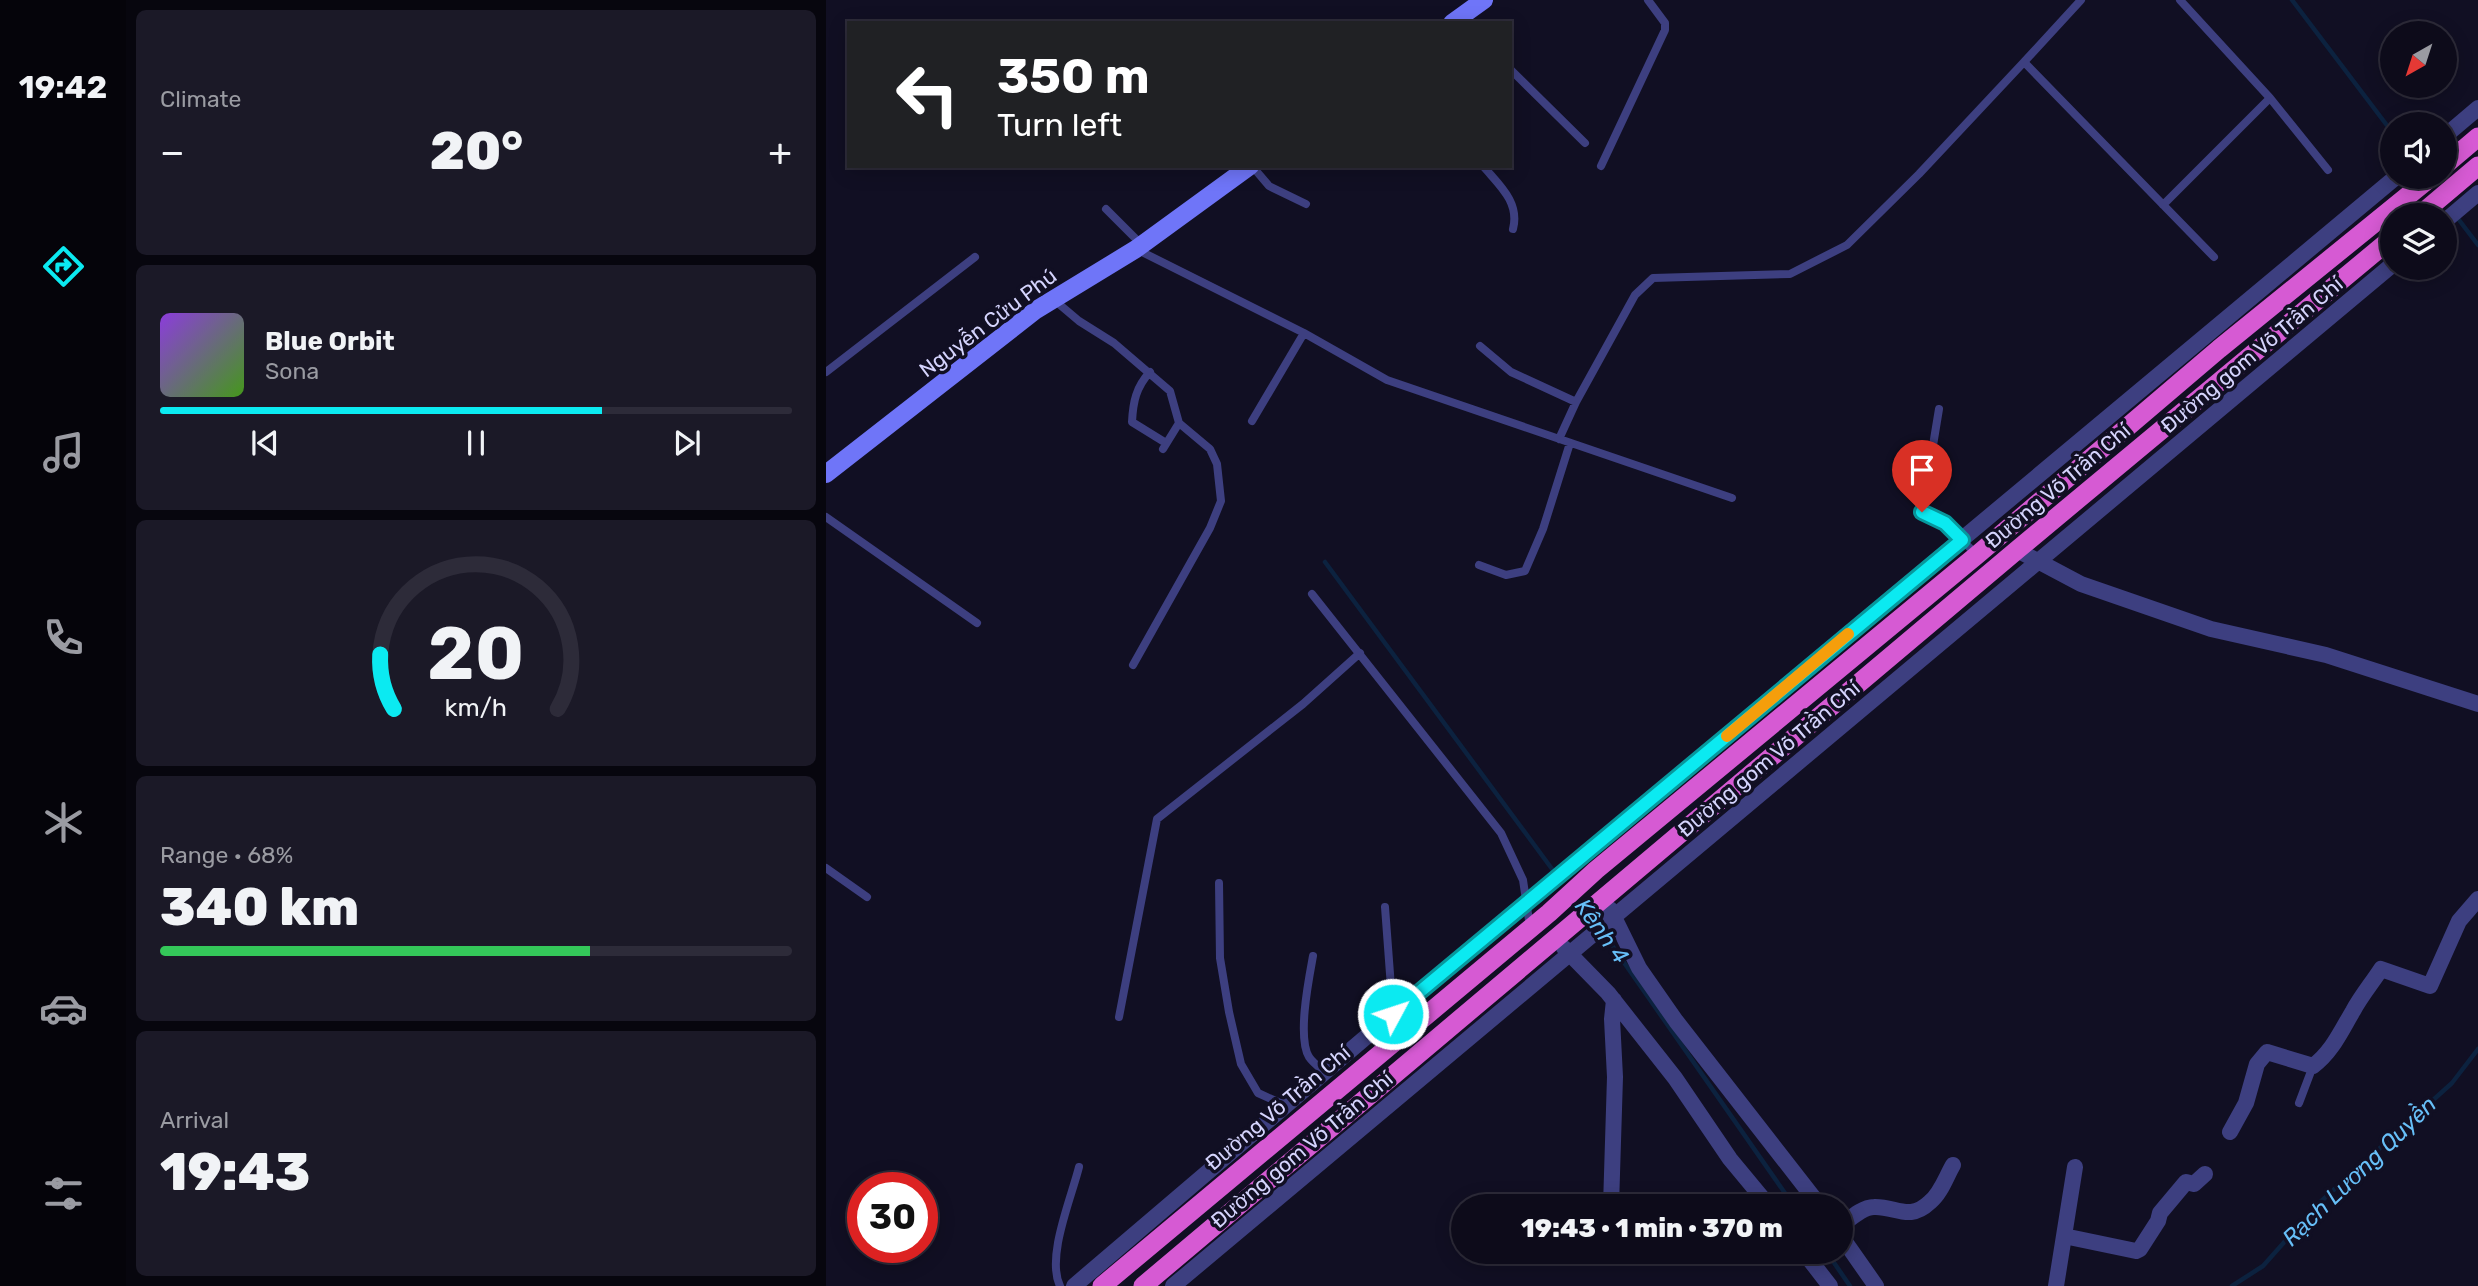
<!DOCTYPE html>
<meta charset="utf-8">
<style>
:root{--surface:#0d0b1a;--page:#1b1927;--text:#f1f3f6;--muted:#9a9ba2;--line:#2d2b39;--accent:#0beaf1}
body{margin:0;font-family:Rubik,sans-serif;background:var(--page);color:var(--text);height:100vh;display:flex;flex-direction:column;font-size:26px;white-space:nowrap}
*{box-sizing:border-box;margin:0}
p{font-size:23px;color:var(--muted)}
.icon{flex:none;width:38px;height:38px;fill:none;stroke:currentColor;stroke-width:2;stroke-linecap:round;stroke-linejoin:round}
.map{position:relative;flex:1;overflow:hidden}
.sheet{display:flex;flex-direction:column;gap:10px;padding:10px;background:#07060e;width:700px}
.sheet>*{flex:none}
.guide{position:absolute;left:21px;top:21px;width:665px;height:147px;border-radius:0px;box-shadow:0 4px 18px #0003,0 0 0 2px var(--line);background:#202124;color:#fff;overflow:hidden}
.needle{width:46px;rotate:219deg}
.tools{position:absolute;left:1554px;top:21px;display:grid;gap:14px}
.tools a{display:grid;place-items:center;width:77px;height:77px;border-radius:50%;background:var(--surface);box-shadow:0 4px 18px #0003,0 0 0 2px var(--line);font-size:35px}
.speed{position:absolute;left:21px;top:1172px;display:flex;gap:14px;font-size:35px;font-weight:700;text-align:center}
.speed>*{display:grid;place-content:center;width:91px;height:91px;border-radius:50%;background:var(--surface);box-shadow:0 4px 18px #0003,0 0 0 2px var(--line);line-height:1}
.speed .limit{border:10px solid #d22;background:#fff;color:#111}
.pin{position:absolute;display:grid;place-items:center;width:60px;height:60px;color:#fff;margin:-72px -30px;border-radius:50% 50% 50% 0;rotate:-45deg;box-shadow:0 0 7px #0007}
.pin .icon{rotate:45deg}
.me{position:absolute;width:77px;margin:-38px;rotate:50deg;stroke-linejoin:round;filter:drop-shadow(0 0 5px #0008)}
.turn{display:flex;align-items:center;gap:24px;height:147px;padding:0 35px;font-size:32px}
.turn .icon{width:91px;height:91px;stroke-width:2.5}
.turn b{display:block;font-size:49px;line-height:60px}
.big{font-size:52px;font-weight:800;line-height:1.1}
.sheet .card{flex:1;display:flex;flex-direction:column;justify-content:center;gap:10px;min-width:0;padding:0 24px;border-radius:10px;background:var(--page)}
.sheet .dial{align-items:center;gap:0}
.dial svg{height:182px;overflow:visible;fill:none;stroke:var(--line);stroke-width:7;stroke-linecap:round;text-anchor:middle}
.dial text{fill:var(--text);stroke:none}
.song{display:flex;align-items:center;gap:21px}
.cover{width:84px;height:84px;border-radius:10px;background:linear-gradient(135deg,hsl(270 70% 55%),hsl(100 70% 35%))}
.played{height:7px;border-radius:4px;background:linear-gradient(90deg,var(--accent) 70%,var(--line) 70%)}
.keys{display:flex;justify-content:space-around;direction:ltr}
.heat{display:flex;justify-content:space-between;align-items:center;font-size:38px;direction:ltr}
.charge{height:10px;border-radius:5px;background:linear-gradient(90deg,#34c759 68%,var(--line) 0)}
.trip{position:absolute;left:625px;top:1194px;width:402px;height:70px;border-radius:35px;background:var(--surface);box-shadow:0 4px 18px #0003,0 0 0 2px var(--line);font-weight:800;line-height:70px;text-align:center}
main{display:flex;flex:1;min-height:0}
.tabs{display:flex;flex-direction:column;width:126px;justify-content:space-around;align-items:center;background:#05040a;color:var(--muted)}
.tabs .icon{width:49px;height:49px}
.tabs .selected{color:var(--accent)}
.tabs b{font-size:32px;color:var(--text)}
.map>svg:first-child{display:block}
</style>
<main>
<nav class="tabs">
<b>19:42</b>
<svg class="icon selected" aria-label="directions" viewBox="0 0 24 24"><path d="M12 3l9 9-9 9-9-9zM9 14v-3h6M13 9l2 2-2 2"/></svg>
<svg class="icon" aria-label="music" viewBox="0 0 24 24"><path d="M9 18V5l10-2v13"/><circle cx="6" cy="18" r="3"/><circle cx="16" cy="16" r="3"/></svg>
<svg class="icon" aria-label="phone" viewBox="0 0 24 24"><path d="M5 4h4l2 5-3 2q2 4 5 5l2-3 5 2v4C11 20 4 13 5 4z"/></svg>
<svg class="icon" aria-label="climate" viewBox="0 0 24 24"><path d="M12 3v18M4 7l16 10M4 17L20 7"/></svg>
<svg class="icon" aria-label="car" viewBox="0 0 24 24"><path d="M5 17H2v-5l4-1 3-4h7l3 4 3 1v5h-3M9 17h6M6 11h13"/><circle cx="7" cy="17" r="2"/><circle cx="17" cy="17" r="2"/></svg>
<svg class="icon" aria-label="filters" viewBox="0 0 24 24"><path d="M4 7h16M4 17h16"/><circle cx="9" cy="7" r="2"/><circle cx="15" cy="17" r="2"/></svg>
</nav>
<section class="sheet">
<div class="card"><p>Climate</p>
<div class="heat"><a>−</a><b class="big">20°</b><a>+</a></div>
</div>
<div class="card">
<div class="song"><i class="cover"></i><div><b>Blue Orbit</b><p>Sona</p></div></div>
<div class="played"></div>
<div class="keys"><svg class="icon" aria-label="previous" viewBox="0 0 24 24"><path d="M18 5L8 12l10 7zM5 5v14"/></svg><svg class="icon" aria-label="pause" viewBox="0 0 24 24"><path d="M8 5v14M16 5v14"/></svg><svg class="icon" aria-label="next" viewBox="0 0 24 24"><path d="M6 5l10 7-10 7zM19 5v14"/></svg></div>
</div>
<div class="card dial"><svg viewBox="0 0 100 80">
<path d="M14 69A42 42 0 1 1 86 69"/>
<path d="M14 69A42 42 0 0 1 8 45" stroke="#0beaf1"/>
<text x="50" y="56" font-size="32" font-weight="700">20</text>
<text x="50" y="72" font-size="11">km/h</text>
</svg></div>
<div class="card"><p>Range · 68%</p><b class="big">340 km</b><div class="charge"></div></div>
<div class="card"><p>Arrival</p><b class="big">19:43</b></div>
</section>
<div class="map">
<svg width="1652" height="1286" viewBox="0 0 1652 1286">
<rect width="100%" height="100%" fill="#110f23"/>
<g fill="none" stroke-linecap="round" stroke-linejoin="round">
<path stroke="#0c223f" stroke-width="4.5" d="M1466 0 1566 132
M1630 216 1652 245
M499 562 729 873
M776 931 968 1206
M1000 1251 1024 1286
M1406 1286 1437 1266 1492 1204 1626 1083 1652 1049"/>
<path stroke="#3d3f80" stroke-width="8" d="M1255 0 1198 62 1388 257
M1354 0 1444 98 1502 170
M684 69 759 143
M426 166 443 186 480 204
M657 166C673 185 694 202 687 229
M775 166 839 30V23L822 0
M1337 205 1444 98
M280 209 315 244
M310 249 478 333 561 380 906 498
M227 299 253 321 288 343 344 391 353 423 337 449
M654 346 685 372 750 402
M0 372 149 257
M324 372C310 387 307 402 306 422L340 443
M1113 409 1096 512 1119 523 1151 555
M426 421 478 333
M733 439 750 402 809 295 827 278 964 274 1021 245 1093 174 1198 62
M0 517 151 623
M653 565 680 575 699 571 717 529 744 443
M486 594 675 833 697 880 704 927
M307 665 384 528 395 501 391 464 384 449 353 423
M0 868 41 897
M393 883 394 958 403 1012 415 1064 432 1093 461 1106
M559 907 567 1014
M487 956C483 978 471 1037 483 1057 487 1063 494 1068 500 1073
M293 1017 331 819 477 704 534 653
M1473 1103 1487 1066
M234 1286C220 1257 245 1199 253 1167"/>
<path stroke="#3d3f80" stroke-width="16" d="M1619 136 1652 108
M1619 221 1652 193
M1191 550 1255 584 1385 629 1500 655 1652 704
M784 909 813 968 850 1021 994 1206
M738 948 782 993 849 1078 904 1159 943 1206
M1404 1132 1420 1103 1431 1064 1441 1052 1487 1066C1506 1052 1515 1031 1527 1011 1535 996 1546 983 1555 969L1604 986 1633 921 1652 899
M785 1206 789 1077 786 1019 788 1000
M1015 1226C1024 1219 1036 1207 1048 1207 1070 1206 1083 1222 1104 1202 1115 1193 1120 1177 1127 1165
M1015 1236 1050 1286
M1238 1236 1310 1251 1314 1249 1332 1221 1334 1213 1360 1182 1368 1184 1379 1174
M786 1251 787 1258
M977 1251 1004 1286
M248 1286 567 1014 1570 177
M347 1286 1566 265
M1230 1286 1249 1167"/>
<path stroke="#6f75f8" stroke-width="18" d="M626 23 658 0
M0 474 210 310 310 249 424 166"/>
<path stroke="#d65ad3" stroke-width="19" d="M1619 165 1652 137
M1594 215 1652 166
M276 1286 723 913 770 870 1151 555 1393 349 1605 177
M317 1286 1191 550 1566 238"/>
</g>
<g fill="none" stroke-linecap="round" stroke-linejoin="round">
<g stroke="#07989d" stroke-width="18">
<path id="route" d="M567 1014 1136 540 1119 523 1096 512"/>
</g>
<use href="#route" stroke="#0beaf1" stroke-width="12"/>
<path stroke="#f59e0b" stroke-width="12" d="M901 736 1022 634"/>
</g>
<g text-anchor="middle" stroke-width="7" stroke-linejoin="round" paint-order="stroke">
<g font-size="21" fill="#d5d4fd" stroke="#110f23">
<text transform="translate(162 323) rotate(-37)" y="7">Nguyễn Cửu Phú</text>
<text transform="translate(1426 355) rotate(-40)" y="7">Đường gom Võ Trần Chí</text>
<text transform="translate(1232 486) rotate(-40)" y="7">Đường Võ Trần Chí</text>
<text transform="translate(943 759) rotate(-40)" y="7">Đường gom Võ Trần Chí</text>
<text transform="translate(452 1108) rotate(-40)" y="7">Đường Võ Trần Chí</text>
<text transform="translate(476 1150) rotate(-40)" y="7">Đường gom Võ Trần Chí</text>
</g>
<g font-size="23" font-style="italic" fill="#67bff8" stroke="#110f23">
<text transform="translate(776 931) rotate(54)" y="8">Kênh 4</text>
<text transform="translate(1533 1171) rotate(-44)" y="8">Rạch Lương Quyền</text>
</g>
</g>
</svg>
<div class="tools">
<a><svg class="needle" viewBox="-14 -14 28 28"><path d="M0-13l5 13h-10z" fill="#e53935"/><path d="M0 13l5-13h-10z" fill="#9a9ba2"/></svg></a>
<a><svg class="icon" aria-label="sound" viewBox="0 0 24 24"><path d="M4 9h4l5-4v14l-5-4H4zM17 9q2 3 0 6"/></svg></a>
<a><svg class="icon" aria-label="layers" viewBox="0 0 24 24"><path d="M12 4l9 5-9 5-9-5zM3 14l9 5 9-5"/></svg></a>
</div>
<div class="speed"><div class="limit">30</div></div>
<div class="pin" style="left:1096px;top:512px;background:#d93025"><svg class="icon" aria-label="arrive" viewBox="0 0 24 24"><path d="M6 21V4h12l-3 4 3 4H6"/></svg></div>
<svg class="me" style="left:567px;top:1014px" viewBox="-20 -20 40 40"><circle r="17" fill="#0beaf1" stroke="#fff" stroke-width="3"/><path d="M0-11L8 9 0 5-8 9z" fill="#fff"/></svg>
<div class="trip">19:43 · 1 min · 370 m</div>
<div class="guide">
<div class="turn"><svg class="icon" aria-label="left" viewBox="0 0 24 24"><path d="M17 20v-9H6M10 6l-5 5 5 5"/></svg><div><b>350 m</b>Turn left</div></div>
</div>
</div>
</main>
